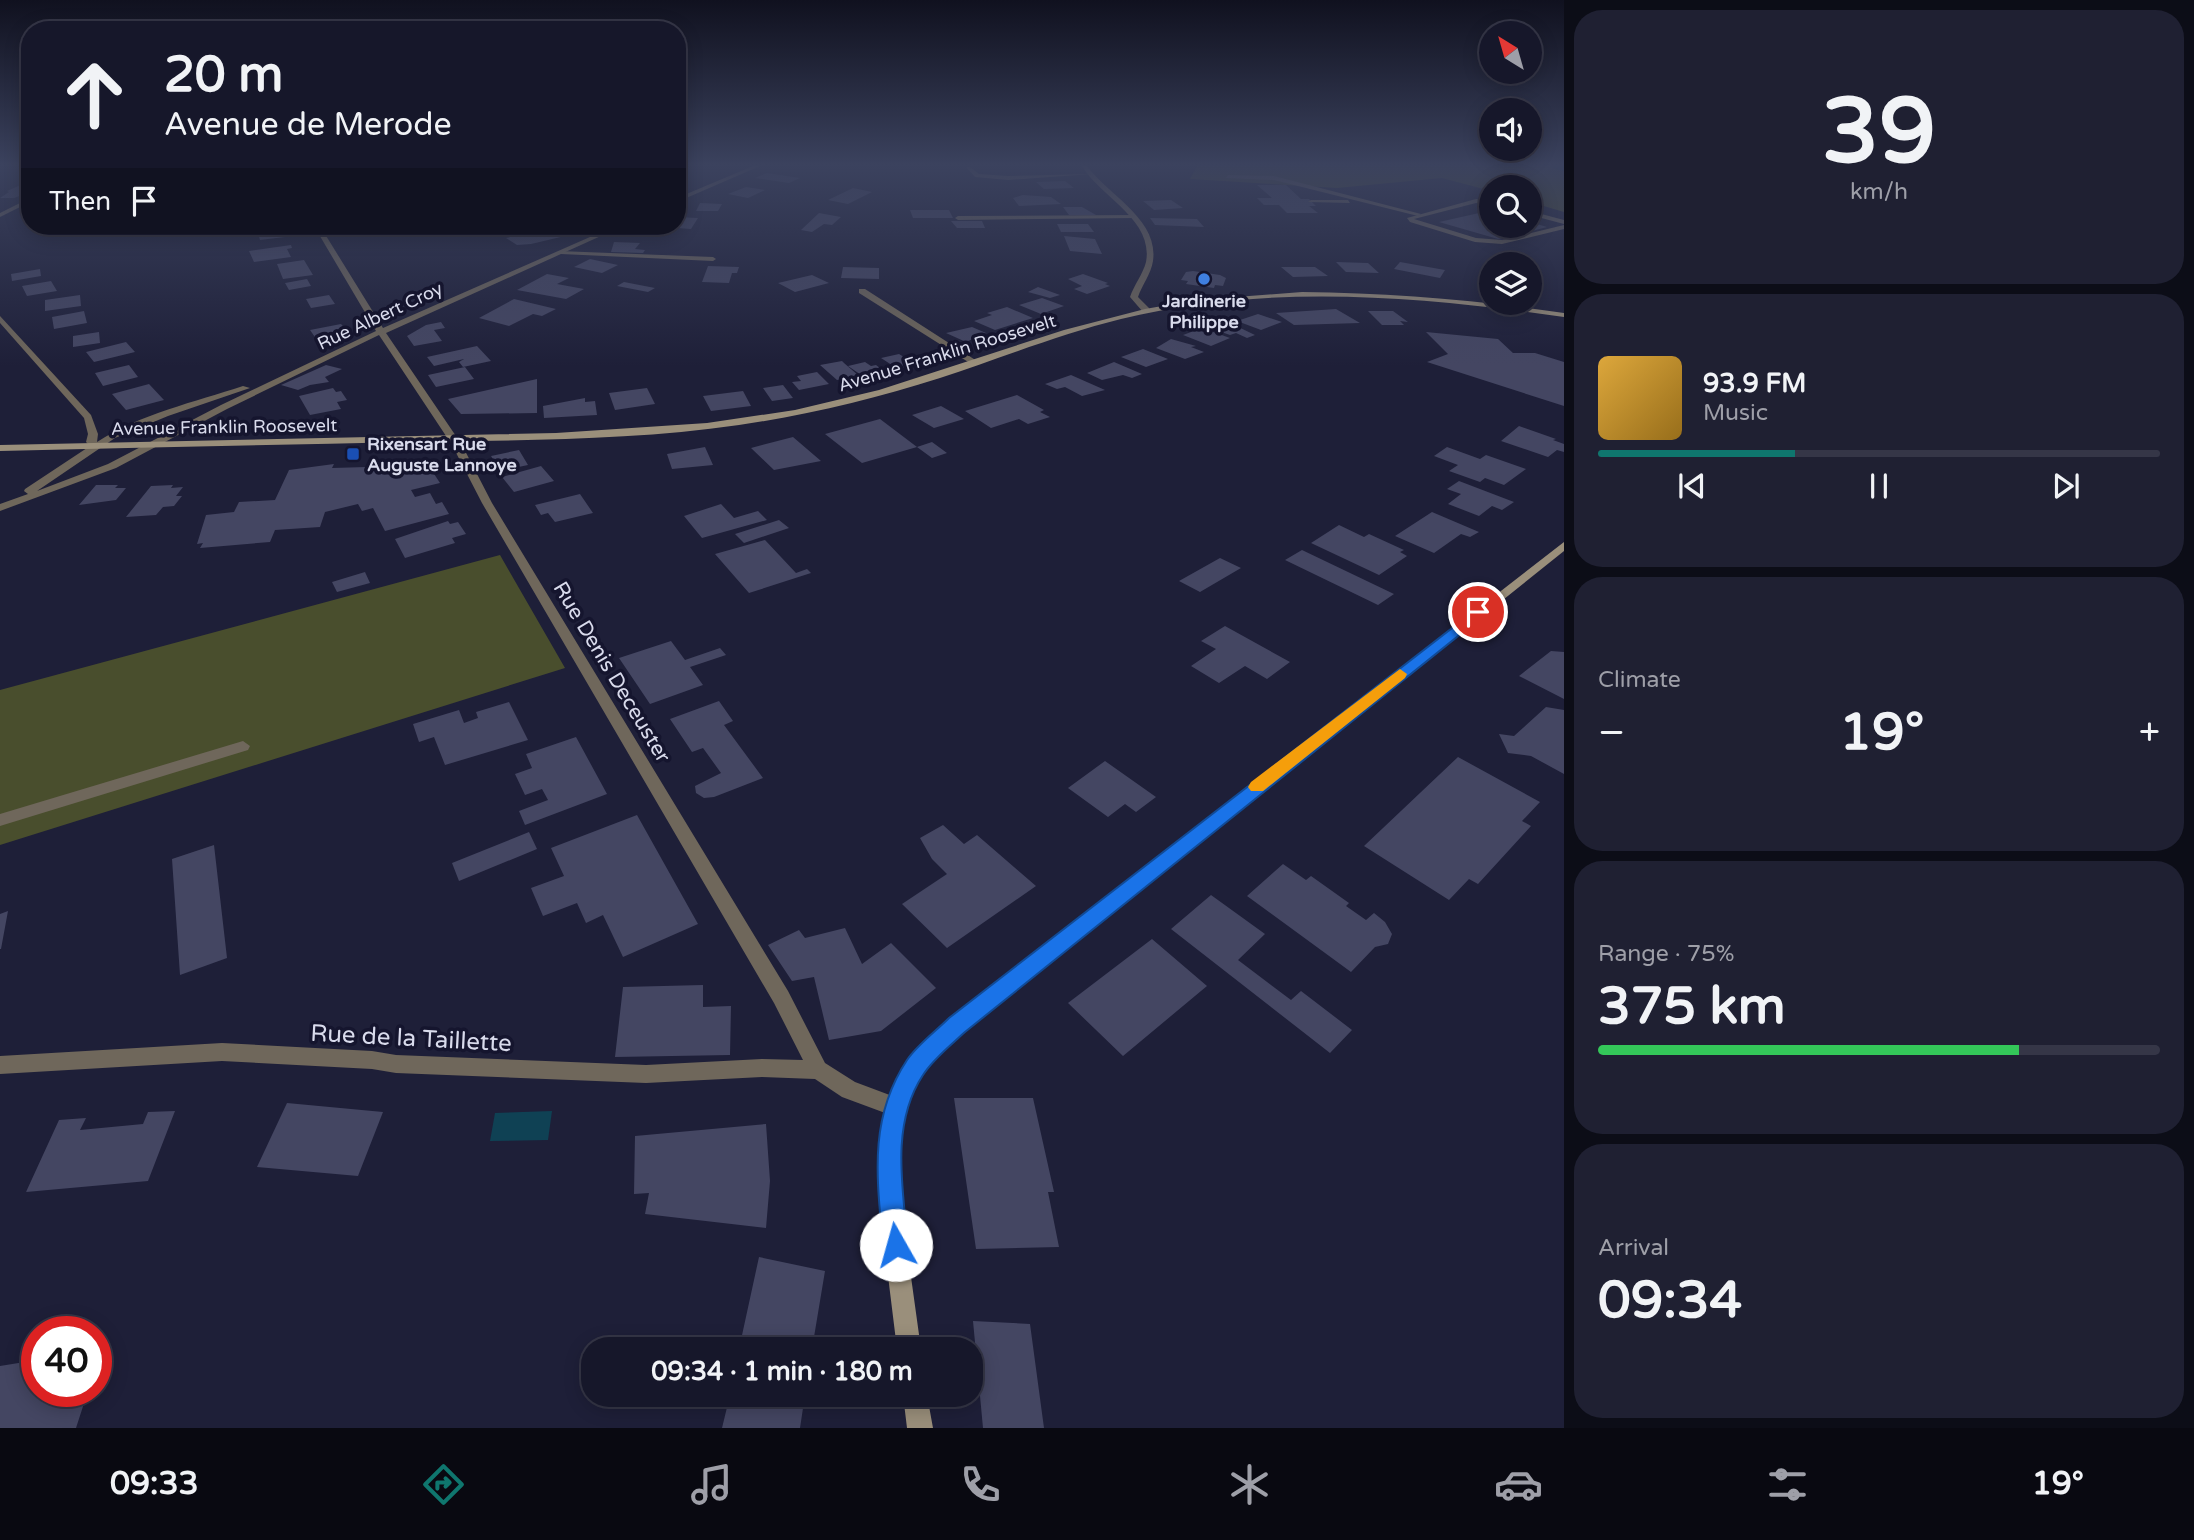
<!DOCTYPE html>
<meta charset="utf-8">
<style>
:root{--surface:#16172a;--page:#1f2032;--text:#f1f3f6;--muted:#9e9fa8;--line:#353647;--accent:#0f766e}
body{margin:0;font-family:"Varela Round",sans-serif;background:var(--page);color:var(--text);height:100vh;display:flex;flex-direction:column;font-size:26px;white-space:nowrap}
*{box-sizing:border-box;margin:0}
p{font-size:23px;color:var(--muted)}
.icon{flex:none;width:38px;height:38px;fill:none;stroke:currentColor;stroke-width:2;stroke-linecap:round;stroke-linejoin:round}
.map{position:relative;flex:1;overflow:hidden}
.details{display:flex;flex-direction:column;gap:10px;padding:10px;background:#0c0d17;width:630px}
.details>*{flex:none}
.hud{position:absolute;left:21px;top:21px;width:665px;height:214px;border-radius:28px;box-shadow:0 4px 18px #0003,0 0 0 2px var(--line);background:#16172a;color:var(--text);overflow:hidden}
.needle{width:46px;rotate:323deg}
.fabs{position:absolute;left:1479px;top:21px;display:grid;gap:14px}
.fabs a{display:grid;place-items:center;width:63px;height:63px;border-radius:50%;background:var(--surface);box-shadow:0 4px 18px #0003,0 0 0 2px var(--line);font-size:35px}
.speed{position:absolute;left:21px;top:1316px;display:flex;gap:14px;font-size:35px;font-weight:700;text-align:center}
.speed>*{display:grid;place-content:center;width:91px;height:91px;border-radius:50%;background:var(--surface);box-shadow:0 4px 18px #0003,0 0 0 2px var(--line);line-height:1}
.speed .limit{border:10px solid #d22;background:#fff;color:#111}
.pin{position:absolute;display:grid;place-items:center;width:60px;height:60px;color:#fff;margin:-30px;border:4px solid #fff;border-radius:50%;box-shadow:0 2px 7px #0007}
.me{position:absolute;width:77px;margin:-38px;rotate:353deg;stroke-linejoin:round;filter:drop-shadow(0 0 5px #0008)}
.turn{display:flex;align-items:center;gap:24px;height:147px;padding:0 28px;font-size:32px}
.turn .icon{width:91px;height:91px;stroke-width:2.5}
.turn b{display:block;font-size:49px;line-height:60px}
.then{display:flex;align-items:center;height:66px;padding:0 28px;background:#0003;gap:14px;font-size:26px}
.big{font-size:52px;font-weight:700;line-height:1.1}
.details .card{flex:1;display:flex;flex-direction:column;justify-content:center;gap:10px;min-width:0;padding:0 24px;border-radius:28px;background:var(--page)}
.details .dial{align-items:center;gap:0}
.dial b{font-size:91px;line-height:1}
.song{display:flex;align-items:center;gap:21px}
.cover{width:84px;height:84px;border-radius:10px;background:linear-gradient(135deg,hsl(40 70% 55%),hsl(40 70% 35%))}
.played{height:7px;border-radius:4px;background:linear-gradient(90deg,var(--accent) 35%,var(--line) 35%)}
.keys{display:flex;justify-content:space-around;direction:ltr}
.heat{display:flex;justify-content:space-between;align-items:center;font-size:38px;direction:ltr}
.charge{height:10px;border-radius:5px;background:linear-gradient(90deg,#34c759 75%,var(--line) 0)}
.trip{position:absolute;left:581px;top:1337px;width:402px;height:70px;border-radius:28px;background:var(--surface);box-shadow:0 4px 18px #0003,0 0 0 2px var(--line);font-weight:700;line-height:70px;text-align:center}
.dock{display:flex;height:112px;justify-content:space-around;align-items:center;background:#090911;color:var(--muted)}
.dock .icon{width:49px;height:49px}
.dock .current{color:var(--accent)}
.dock b{font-size:32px;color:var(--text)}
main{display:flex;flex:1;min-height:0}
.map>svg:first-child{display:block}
</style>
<main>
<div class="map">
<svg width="1564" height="1428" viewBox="0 0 1564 1428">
<rect width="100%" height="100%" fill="#1e1f38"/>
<path fill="#494e2d" d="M1197 166H1564V212L1530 202V187H1491V191L1442 178 1337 188 1190 179Z
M500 555 565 668 0 845V690Z"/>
<path fill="#0f4154" d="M552 1111 548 1140 490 1141 495 1113Z"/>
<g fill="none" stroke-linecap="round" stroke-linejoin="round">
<path stroke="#0f4154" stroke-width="4.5" d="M1554 166 1564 169"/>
</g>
<path fill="#444662" d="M767 173 800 178 789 183 755 178Z
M30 181V190L19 195H22L14 198H0L9 192 7 191Z
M1065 181 1074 188 1044 189 1036 182Z
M1257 185H1286L1301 199H1309L1316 206H1309L1318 213H1287L1279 205H1264L1257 198H1272Z
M746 187 765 190 748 198 728 194Z
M853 188 872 192 848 204 828 200Z
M1023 195 1051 197 1061 204 1019 206 1013 198Z
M1171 200 1183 208 1154 210 1143 201Z
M700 203 722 204 718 211H696Z
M1063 207H1082L1096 215H1069Z
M910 210H949L953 218H913Z
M1488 211 1491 212V226H1530V222L1547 227 1532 231 1526 229 1511 233 1517 235 1498 239 1439 222Z
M819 213 841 217 832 225 824 224 812 232 801 230Z
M677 217 698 218 691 229 677 228Z
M1150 218 1197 219 1204 227 1155 225Z
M951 221H982L985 228H957Z
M1057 224H1088L1094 232H1061Z
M232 226H271V227L236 232Z
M566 226 582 232 531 244 517 245 506 238Z
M283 230 285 237 260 240 258 233Z
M1064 236 1095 239 1102 254 1070 251Z
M614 242 640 243 635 249 645 250 643 253 611 252Z
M291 245 292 248 287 249 291 257 254 262 249 251Z
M590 259 618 265 602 273 574 267Z
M304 260 313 275 283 279 277 264Z
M1336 262 1368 263 1379 273 1346 272Z
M1400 262 1445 270 1440 278 1394 269Z
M708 266 739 267 737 273H732L729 283 702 282Z
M843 267 879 268V279L841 278Z
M1281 267H1315L1328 276 1293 277Z
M40 269 41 276 12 281 11 274Z
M1193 271 1220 275 1226 278 1223 286 1215 285 1214 288 1186 284 1188 281 1181 280 1186 272Z
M547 274 569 278 557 284 584 289 566 299 517 290Z
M1083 274 1108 283 1105 284 1110 286 1087 294 1074 289 1082 286 1068 279Z
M812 275 829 283 795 292 778 283Z
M307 279 311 286 289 290 285 283Z
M51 281 57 291 27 296 22 286Z
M624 282 655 288 648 292 617 286Z
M1038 287 1060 295 1050 298 1028 292Z
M80 295 81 306 45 311V300Z
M329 295 335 304 311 308 306 299Z
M1042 298 1064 306 1041 314 1019 305Z
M514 299 556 309 542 316 533 314 509 326 479 318Z
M1007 307 1033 318 995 330 974 321 992 315 987 313Z
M1336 309 1360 323 1294 325 1276 313Z
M84 311 87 323 54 329 52 317Z
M1368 311H1393L1408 322 1400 321 1404 325H1382Z
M1258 314 1282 322 1261 330 1237 321Z
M441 322 445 328 434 330 442 341 414 346 407 336 426 325Z
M1218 323 1226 326 1232 324 1255 335 1247 338 1236 333 1230 335 1207 327Z
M341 324 349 333 343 334 345 337 319 343 310 330Z
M972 327 986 333 966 342 946 333Z
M1202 328 1230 338 1211 346 1183 335Z
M99 332 100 343 73 347V336Z
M1426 332 1498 339 1513 353H1535L1564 362V406L1427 362 1448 354Z
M1171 339 1196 346 1191 347 1204 352 1185 359 1156 348Z
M126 342 135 352 94 362 86 352Z
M477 346 491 361 463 367 459 362 464 359 434 366 427 357Z
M1143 349 1168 359 1146 367 1121 357Z
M899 354 917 365 898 369 881 358Z
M842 361 844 363 859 376 837 380 820 365Z
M865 362 871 366 876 365 885 372 864 377 848 366Z
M1114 362 1142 374 1132 378 1123 375 1102 380 1087 373Z
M129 365 138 377 103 386 95 373Z
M326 365 342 369 325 377 329 382 310 385 298 390 281 385Z
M465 367 474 379 436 387 428 375Z
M817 372 829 384 799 390 792 382 801 381 797 376Z
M1071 375 1105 390 1082 396 1065 387 1057 389 1045 384Z
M537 379V413L461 414 448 399Z
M149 384 164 400 126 410 112 394Z
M783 385 793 398 772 401 763 388Z
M333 388 336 392 341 391 347 400 337 402 341 409 310 415 299 396Z
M647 388 655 404 615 410 609 393Z
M743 391 751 406 711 411 703 396Z
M1017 395 1044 410 1040 412 1050 417 1028 424 1019 419 991 428 965 411Z
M585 398V402L595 401 597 415 544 418 543 406Z
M941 406 964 419 934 428 912 415Z
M880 419 917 447 862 463 825 434Z
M1519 426 1556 439 1553 440 1564 444V452L1557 450 1548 457 1501 441Z
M793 437 821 461 774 470 751 448Z
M932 442 947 453 932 458 917 447Z
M705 447 713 465 672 469 667 454Z
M1447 447 1480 459 1486 455 1526 469 1504 485 1485 478 1480 482 1449 471 1458 465 1434 456Z
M519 450 528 465 490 473 485 463 494 461 491 456Z
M425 460 440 483 411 490 415 497 430 493 436 504 442 502 449 514 385 531 373 508 362 511 358 504 325 512 320 527 275 530 270 542 200 548 203 543 197 544 206 515 234 512 239 502 275 500 289 470 334 464 332 468 401 466Z
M541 466 554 481 514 492 502 477Z
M1459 481 1514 502 1502 510 1492 506 1479 516 1448 504 1461 494 1447 489Z
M96 485H118L115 488H126L116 500 79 505Z
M173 485 171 488 183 487 176 496H182L174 506 163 507 156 515 126 517 151 486Z
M580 494 593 513 555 522 548 513 541 515 535 505Z
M721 504 734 518 758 511 767 520 702 538 684 516Z
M1432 512 1479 532 1470 537 1461 534 1434 553 1395 536Z
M779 520 789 528 744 543 735 534Z
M448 521 450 524 458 522 466 534 452 538 455 543 405 558 395 539Z
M1339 525 1364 537 1369 534 1404 550 1400 552 1407 556 1379 575 1311 543Z
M765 540 796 573 807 569 811 573 749 593 715 554Z
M1302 550 1394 594 1378 605 1285 560Z
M1220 558 1241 568 1200 592 1179 581Z
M365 572 370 583 337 592 332 582Z
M1225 626 1290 662 1267 679 1245 666 1219 683 1191 666 1216 649 1201 641Z
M671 641 685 660 720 648 726 655 690 667 703 685 650 704 619 658Z
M1551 651 1564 652V699L1519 676Z
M719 701 733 721 724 725 763 778 714 797 704 798 696 793 695 786 721 773 703 748 692 752 670 719Z
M509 702 528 740 445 765 434 737 419 742 413 724 459 710 464 723 478 718 476 712Z
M1546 707 1564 710V774L1531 756 1508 753 1499 734 1514 736Z
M576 737 607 794 525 825 519 811 548 800 542 789 525 795 515 774 532 768 526 754Z
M1458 757 1540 802 1522 821 1531 826 1478 884 1469 879 1449 900 1364 846Z
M1105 761 1156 797 1136 812 1125 804 1108 817 1068 788Z
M637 815 698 924 623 957 603 915 586 923 577 903 543 916 531 888 564 876 551 848Z
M943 825 964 844 977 835 1036 886 947 948 902 904 947 874 932 859 920 838Z
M529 832 537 849 459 881 452 863Z
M214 845 227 958 180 975 172 859Z
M1283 864 1306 880 1311 876 1349 903 1346 906 1366 920 1374 913 1385 922 1392 934 1388 944 1375 947 1351 972 1247 896Z
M1211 895 1265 934 1238 960 1291 1000 1301 991 1352 1030 1330 1053 1171 929Z
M8 911 1 949H0V914Z
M845 928 862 964 891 943 936 988 881 1031 829 1040 814 977 792 981 768 945 799 930 805 938Z
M1152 939 1207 986 1123 1056 1068 1003Z
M703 985V1007L731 1006 730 1055 615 1057 623 987Z
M954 1098H1033L1054 1192H1048L1059 1247 976 1249Z
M287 1103 383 1112 358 1176 257 1167Z
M175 1111 148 1181 26 1192 59 1120 86 1118 80 1130 143 1124 148 1112Z
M766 1124 770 1181 766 1228 645 1214 649 1193 634 1194 635 1136Z
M759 1257 825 1271 812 1349H739Z
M973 1321 1030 1324 1044 1428H983Z
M37 1360V1391H88L76 1428H0V1366Z
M730 1395H805L800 1428H722Z"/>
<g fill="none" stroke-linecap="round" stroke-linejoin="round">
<path fill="#6f675b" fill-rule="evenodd" d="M966 167H970L979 174 1008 176 1092 174 1008 180 975 177Z
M1228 175 1274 176 1421 214 1418 216 1274 180 1226 178Z
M1348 200 1350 203 1308 202 1311 200Z
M1134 215 1136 218 958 220 955 218 958 216Z
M559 251 713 257 716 259 713 261 561 254Z
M859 289H865L980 363 973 365 859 293Z
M243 741 250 746 248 750 0 826V814Z"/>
<path fill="#6f675b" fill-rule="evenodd" d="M753 166H760L677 202V198Z
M1082 166H1087C1108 195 1159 219 1153 261 1151 274 1142 285 1138 297L1149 308V312H1143L1130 297C1134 285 1143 274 1146 262 1154 219 1100 197 1082 166Z
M30 198V202L0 217V213Z
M1476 199 1491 201V205L1476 203 1414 219 1476 238 1502 240 1564 225V229L1502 244 1475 242 1410 222 1407 218Z
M1530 211 1564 220V224L1530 215Z
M314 226H320L383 328 615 226H623L386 333 462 445 492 503 788 991 825 1063 855 1082 903 1100 906 1107 903 1114 896 1117 842 1097 815 1079 762 1077 646 1083 396 1073 372 1069 222 1061 0 1074V1056L222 1043 372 1051 396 1055 646 1065 762 1059 803 1060 774 1003 482 503 452 445 379 335 227 409 116 468 0 511V504L28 494 24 491 25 489 90 446 86 442 88 434 84 418 0 323V316L91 415 98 434 97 442C140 414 195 402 243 386L250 388 168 416 115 438 37 491 108 464 221 405 376 331Z"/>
<path fill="#9a8f7b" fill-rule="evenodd" d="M1302 292C1390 293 1477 300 1564 313V317C1418 296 1267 283 1121 319 1060 334 1001 358 940 378 874 399 807 415 739 425 628 441 517 440 406 442 270 445 135 448 0 451V445L556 433 707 423 795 410 879 390 1064 330 1145 309 1197 300Z
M1564 542V551L964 1031 922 1073 906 1108 900 1132 903 1219 921 1349H897L881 1219 880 1132 886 1107 908 1059 950 1019Z
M903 1395H927L933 1428H907Z"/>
</g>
<linearGradient id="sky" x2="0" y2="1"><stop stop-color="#10111f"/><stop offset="0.45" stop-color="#3b425e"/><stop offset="1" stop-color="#3b425e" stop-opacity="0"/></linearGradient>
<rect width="1564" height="366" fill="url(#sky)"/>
<path fill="#1a73e8" stroke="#114b97" stroke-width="2" d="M1478 608 1485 612 1483 616 965 1032C951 1045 933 1059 923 1075 890 1125 903 1189 908 1245L905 1254 896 1258 887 1254 883 1245C877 1179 868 1119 907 1060 917 1045 936 1031 949 1018Z"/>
<path fill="#f59e0b" d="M1400 669 1407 674 1405 678 1263 791H1251L1248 787 1251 782Z"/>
<circle fill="#3f7fe0" stroke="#15152e" stroke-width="2.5" cx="1204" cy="279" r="7"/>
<rect fill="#1a4fb4" stroke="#15152e" stroke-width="2.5" x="346" y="447" width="14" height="14" rx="3.5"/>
<g text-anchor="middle" stroke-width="7" stroke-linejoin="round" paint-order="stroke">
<g font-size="18" font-weight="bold" fill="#d9dbec" stroke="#15152e">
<text x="1204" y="307">Jardinerie<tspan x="1204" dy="21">Philippe</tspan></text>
<text x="367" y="450" text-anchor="start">Rixensart Rue<tspan x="367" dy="21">Auguste Lannoye</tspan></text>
</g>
<g font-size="18" fill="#d9dbec" stroke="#15152e">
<text transform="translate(380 316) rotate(-25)" y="6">Rue Albert Croy</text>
<text transform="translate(947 353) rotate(-17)" y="6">Avenue Franklin Roosevelt</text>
<text transform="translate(224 427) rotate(-1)" y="6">Avenue Franklin Roosevelt</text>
</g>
<g font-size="21" fill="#d9dbec" stroke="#15152e">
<text transform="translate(612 672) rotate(59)" y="7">Rue Denis Deceuster</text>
</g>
<g font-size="24" fill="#d9dbec" stroke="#15152e">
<text transform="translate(411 1038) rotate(3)" y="8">Rue de la Taillette</text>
</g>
</g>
</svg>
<div class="fabs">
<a><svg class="needle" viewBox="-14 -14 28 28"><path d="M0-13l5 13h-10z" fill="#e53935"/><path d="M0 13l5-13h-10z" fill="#9e9fa8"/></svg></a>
<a><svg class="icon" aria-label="sound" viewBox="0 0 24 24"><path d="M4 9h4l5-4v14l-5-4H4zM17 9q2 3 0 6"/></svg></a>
<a><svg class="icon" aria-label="search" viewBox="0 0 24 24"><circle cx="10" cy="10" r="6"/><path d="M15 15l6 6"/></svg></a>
<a><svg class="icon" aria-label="layers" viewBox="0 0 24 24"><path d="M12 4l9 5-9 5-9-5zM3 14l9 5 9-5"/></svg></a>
</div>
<div class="speed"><div class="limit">40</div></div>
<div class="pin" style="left:1478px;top:612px;background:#d93025"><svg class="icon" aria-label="arrive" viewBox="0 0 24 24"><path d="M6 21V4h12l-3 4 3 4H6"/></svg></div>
<svg class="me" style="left:896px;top:1245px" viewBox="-20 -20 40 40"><circle r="19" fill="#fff"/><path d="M0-13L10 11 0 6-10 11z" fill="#1a73e8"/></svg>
<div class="trip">09:34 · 1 min · 180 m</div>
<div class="hud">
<div class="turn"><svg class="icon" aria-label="ahead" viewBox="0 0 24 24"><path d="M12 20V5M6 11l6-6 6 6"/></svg><div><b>20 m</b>Avenue de Merode</div></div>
<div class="then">Then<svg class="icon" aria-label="arrive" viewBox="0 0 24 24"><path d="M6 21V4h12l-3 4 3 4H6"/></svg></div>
</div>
</div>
<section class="details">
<div class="card dial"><b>39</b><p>km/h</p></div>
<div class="card">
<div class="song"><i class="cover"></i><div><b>93.9 FM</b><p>Music</p></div></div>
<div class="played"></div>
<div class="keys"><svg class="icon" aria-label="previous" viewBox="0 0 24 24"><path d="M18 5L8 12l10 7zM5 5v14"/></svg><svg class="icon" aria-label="pause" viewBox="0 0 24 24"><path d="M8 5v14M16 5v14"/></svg><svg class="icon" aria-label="next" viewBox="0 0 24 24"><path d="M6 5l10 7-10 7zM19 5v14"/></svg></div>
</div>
<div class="card"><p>Climate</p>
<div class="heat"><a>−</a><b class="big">19°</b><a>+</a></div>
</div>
<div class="card"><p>Range · 75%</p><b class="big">375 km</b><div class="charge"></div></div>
<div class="card"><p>Arrival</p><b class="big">09:34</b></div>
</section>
</main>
<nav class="dock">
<b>09:33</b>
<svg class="icon current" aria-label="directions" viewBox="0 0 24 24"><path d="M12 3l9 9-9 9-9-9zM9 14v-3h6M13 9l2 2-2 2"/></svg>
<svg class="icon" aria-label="music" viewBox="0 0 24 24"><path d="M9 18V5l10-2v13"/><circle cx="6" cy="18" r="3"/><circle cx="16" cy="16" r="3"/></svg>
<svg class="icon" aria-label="phone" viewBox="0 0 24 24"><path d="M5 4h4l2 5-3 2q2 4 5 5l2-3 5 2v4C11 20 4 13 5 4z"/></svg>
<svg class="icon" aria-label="climate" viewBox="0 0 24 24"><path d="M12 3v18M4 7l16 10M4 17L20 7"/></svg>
<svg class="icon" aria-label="car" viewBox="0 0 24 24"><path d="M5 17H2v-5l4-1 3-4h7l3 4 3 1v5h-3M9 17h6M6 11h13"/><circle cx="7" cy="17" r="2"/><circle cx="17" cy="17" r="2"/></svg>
<svg class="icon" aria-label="filters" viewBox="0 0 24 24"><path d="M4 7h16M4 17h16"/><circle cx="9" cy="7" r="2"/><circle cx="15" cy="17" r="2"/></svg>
<b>19°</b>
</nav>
